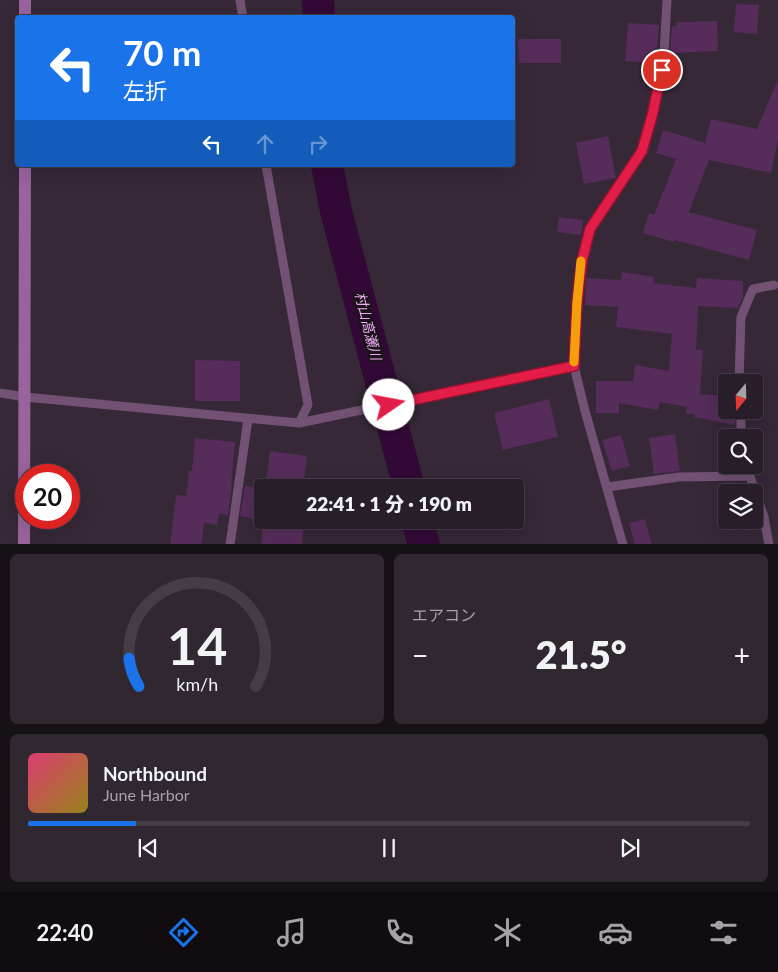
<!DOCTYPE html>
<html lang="ja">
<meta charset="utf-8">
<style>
:root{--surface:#281e29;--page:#302731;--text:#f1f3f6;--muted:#a5a2a8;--line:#443c46;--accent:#1a73e8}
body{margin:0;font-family:Lato,"Noto Sans JP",sans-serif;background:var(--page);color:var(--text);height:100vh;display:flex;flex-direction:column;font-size:19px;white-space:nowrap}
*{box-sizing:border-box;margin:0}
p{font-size:16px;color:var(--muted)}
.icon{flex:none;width:28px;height:28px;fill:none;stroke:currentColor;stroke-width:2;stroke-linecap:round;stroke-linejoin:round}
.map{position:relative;height:544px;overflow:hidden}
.side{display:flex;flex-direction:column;gap:10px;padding:10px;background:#161017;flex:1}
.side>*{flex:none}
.top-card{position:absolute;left:15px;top:15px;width:500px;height:152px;border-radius:5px;box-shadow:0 5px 20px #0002,0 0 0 1px var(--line);background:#1a73e8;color:#fff;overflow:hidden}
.needle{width:32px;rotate:199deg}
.buttons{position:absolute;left:718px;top:374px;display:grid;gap:10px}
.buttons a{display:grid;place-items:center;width:45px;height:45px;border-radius:5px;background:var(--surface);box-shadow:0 5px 20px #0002,0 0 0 1px var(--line);font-size:25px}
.speed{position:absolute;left:15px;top:464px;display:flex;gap:10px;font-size:25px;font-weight:700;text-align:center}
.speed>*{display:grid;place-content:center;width:65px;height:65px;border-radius:50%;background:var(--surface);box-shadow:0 5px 20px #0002,0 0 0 1px var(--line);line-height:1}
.speed .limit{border:8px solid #d22;background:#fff;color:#111}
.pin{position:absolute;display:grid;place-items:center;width:42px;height:42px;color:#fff;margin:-21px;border:2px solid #fff;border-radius:50%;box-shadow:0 1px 5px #0007}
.me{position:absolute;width:55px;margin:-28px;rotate:78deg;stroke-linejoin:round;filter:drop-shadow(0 0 4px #0008)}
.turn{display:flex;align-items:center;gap:18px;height:105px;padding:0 25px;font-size:22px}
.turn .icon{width:65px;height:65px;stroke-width:2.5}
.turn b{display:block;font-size:35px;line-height:42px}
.lanes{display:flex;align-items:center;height:48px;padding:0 25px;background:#0003;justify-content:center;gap:25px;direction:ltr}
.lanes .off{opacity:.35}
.big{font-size:38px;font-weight:800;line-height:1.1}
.side .tile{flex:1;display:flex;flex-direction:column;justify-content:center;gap:8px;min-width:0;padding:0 18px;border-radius:8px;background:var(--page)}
.side .dial{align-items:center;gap:0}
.dial svg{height:130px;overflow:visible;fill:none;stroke:var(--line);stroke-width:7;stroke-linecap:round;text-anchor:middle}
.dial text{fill:var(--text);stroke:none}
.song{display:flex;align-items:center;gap:15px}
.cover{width:60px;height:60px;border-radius:8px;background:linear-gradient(135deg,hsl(340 70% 55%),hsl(50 70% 35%))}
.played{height:5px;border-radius:2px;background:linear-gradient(90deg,var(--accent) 15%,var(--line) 15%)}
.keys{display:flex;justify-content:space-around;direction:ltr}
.heat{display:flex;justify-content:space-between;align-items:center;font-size:28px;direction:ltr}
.side .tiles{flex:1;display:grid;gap:10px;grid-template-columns:1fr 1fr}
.tile:last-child{grid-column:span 2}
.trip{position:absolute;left:254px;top:479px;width:270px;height:50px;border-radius:5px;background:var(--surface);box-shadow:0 5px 20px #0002,0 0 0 1px var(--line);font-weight:800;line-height:50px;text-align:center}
.tab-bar{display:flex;height:80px;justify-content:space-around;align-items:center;background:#100c10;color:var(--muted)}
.tab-bar .icon{width:35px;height:35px}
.tab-bar .on{color:var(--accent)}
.tab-bar b{font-size:22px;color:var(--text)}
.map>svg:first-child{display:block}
</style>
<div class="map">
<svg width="778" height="545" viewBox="0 0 778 545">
<rect width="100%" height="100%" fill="#362837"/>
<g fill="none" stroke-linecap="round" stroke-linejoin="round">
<path stroke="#320936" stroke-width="32" d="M318 0 319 18
M327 165 336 211 409 488
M417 520 424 545"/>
</g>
<path fill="#562c5a" d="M736 4 759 5 757 34 734 32Z
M717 21 718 51 670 53 672 26H677L676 22Z
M628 23 659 25 656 63 625 61Z
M518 39H561V63H519Z
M778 79V140L771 173 709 160 689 212 757 230 749 260 675 240 674 242 643 233 649 213 654 215 676 159 656 153 663 130 705 143 711 119 757 129Z
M608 136 616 178 584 184 576 143Z
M559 217 583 220 581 235 557 232Z
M622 272 654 277V283L696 288 697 278 743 281V297L738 308 698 306 696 350H703L700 394 726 396V410H735V425L694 417 695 414H686L687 407 660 402 658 410 619 403V413H596V381H633L635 365 669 371 672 334 616 327 618 307 585 305 586 278 621 280Z
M195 360 240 361V401H195Z
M549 399 558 437 503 450 494 413Z
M675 434 680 471 654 474 649 438Z
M621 435 630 466 612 471 602 440Z
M195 438 235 442 231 485H232L228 515 219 514 217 525 204 523 201 545H170L176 495 186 496 189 471H192Z
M270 451 307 456 303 488 266 483Z
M245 486 262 488V520L240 516Z
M645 519 652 545H635L629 523Z
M263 520H304L302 545H261Z"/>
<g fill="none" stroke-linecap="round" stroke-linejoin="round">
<path stroke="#725175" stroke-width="9" d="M240 0 243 18
M266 165 308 405 299 423
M574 366 585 411 623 545
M739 382 741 317 753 289 774 285
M0 393 25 397 299 423 574 366 577 302 582 261 591 229 641 151 652 116 659 85 664 54 667 0
M741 438V410
M746 465 764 517 769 545
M607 487 679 477 749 476
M230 545 248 419"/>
<path stroke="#97649c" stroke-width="12" d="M25 18V0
M24 545 25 165"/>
</g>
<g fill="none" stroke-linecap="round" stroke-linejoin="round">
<g stroke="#92132f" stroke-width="12">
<path id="route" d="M389 405 574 366 577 302 582 261 590 229 642 151 652 116 662 70"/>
</g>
<use href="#route" stroke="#e11d48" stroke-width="9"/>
<path stroke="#f59e0b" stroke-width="9" d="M574 362 577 302 581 261"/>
</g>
<g text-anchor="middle" stroke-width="5" stroke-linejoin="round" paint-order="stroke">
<g font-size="14" font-style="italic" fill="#eeabf3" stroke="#1a141a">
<text transform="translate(368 326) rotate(76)" y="5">村山高瀬川</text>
</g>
</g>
</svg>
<div class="buttons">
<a><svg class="needle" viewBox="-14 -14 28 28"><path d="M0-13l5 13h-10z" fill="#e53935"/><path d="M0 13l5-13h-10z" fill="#a5a2a8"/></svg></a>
<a><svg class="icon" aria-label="search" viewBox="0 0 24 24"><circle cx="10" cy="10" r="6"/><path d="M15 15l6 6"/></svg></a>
<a><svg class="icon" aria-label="layers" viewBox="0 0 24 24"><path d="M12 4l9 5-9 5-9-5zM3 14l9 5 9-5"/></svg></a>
</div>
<div class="speed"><div class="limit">20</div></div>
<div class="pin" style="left:662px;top:70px;background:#d93025"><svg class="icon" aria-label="arrive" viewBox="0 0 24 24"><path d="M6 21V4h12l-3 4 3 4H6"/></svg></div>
<svg class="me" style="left:389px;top:405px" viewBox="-20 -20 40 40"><circle r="19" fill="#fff"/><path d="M0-13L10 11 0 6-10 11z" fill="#e11d48"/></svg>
<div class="trip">22:41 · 1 分 · 190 m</div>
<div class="top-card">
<div class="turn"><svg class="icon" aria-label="left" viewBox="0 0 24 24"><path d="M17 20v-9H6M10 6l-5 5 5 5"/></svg><div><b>70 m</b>左折</div></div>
<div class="lanes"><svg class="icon" aria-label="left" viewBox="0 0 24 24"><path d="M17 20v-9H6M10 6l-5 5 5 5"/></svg><svg class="icon off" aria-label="ahead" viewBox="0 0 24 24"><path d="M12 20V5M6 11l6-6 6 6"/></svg><svg class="icon off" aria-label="right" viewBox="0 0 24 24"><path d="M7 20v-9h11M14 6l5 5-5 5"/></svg></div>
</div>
</div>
<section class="side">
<div class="tiles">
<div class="tile dial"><svg viewBox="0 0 100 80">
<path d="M14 69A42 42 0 1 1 86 69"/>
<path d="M14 69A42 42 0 0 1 8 52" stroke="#1a73e8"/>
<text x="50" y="56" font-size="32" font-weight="700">14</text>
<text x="50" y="72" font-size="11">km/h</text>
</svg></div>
<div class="tile"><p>エアコン</p>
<div class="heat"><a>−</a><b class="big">21.5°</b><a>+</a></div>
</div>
<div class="tile">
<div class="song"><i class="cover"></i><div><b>Northbound</b><p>June Harbor</p></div></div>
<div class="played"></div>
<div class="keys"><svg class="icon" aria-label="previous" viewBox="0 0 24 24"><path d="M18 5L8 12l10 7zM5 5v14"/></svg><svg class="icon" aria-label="pause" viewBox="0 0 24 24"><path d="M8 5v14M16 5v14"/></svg><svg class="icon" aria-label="next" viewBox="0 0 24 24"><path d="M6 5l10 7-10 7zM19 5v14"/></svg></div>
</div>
</div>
</section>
<nav class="tab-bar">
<b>22:40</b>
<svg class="icon on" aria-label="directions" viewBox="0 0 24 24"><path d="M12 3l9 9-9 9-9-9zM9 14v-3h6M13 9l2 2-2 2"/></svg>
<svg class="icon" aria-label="music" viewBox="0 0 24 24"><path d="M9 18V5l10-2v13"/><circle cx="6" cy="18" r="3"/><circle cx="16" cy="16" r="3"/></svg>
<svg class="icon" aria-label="phone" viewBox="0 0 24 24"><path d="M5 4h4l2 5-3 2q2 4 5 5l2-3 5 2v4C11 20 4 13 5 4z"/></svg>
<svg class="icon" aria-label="climate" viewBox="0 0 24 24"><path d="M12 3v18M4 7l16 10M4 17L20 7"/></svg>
<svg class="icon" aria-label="car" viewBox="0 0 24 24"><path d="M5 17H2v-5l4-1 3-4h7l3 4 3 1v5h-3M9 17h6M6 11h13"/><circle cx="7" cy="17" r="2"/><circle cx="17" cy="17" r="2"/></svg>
<svg class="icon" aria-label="filters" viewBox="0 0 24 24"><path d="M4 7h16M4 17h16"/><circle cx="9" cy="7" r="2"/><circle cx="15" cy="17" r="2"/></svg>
</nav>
